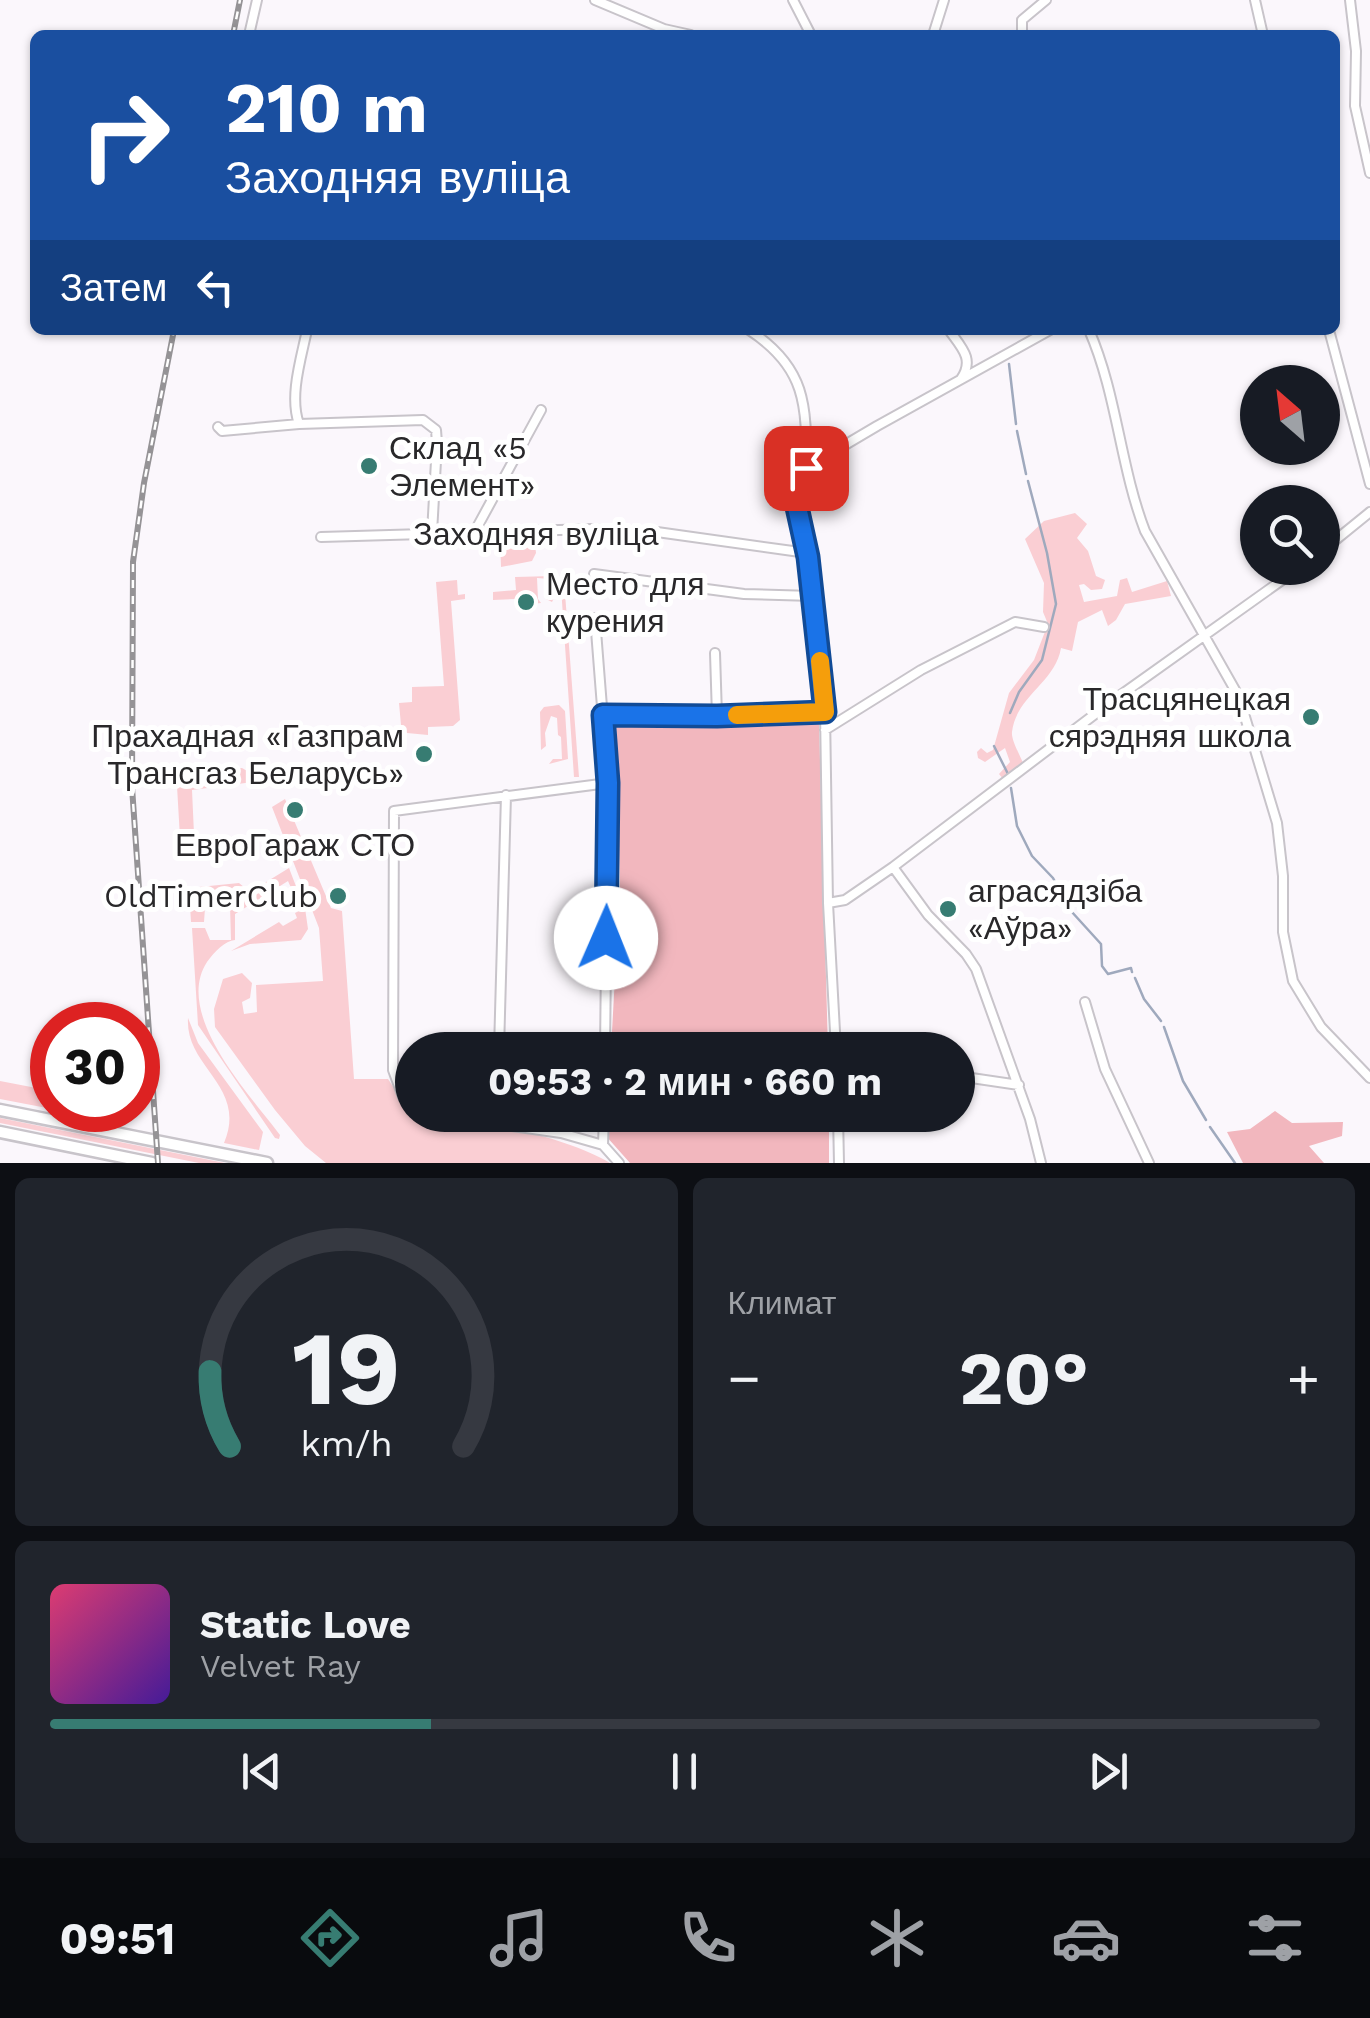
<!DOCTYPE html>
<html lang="ru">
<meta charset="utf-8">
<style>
:root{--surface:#171b24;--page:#20242c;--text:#f1f3f6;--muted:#9ea1a6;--line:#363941;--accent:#377c72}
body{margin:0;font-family:"Work Sans",sans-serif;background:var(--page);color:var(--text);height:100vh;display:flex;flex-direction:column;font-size:38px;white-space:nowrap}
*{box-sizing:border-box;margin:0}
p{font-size:32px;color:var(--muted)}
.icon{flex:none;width:55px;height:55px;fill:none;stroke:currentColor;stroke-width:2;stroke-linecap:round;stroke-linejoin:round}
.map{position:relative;height:1163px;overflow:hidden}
.drawer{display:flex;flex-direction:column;gap:15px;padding:15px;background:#0d0f14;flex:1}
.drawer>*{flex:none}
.guide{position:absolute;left:30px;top:30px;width:1310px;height:305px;border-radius:15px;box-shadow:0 2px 8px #0004;background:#1a4fa0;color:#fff;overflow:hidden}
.needle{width:65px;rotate:332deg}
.tools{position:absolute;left:1240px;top:365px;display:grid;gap:20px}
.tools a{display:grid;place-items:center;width:100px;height:100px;border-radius:50%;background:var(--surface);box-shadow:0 2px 8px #0004;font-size:50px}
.speed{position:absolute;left:30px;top:1002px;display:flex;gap:20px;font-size:50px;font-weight:700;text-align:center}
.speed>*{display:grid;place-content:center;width:130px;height:130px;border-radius:50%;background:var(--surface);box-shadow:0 2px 8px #0004;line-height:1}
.speed .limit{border:15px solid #d22;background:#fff;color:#111}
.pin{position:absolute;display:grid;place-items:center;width:85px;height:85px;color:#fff;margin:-42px;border-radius:20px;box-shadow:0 5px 15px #0006}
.me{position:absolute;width:110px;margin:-55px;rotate:1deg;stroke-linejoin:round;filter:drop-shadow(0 0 8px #0008)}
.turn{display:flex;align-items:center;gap:35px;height:210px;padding:0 30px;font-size:45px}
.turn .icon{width:130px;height:130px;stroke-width:2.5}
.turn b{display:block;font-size:70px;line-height:85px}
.then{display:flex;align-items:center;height:95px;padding:0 30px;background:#0003;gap:20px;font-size:38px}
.big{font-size:75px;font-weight:700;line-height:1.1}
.drawer .widget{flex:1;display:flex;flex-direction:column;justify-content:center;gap:15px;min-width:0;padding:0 35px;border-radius:15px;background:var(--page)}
.drawer .dial{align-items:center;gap:0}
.dial svg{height:260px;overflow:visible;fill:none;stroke:var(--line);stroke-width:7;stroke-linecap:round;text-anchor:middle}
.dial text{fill:var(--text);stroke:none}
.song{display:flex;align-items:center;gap:30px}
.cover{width:120px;height:120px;border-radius:15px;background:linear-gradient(135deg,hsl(340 70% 55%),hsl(260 70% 35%))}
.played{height:10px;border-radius:5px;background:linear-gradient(90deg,var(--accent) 30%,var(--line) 30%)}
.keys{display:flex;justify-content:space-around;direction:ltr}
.heat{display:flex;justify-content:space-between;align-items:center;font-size:55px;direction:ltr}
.drawer .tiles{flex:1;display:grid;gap:15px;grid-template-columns:1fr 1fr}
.widget:last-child{grid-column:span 2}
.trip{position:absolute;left:395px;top:1032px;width:580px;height:100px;border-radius:50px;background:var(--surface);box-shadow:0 2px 8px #0004;font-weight:700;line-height:100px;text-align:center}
.tab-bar{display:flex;height:160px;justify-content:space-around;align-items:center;background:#090b0e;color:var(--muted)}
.tab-bar .icon{width:70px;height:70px}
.tab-bar .on{color:var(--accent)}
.tab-bar b{font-size:45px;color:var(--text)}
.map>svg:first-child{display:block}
</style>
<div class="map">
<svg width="1370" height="1163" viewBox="0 0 1370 1163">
<rect width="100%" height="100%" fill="#fbf7fc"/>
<path fill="#faced3" d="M1075 513 1087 524 1077 538 1088 551 1096 576 1105 580 1102 589 1091 590 1084 584 1079 585 1084 602 1117 596 1120 580 1127 578 1132 592 1167 581 1171 596 1125 604 1116 620 1108 626 1102 610 1078 622 1072 651 1061 648C1055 683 1016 696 1012 732 1011 740 1020 755 1023 763L1003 779 999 774 1010 762 1005 748 985 762 978 758 977 752 981 748 987 753 993 750 1009 693 1034 660 1048 624 1043 612 1044 583 1025 539 1044 521Z
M534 536 536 553 532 561 501 567 500 538Z
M553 576 554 598 552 602 546 599 545 585 551 584 550 579 537 578 538 599 541 603 522 605 516 599 493 600V592L516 590 515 577Z
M457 580 458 595 465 594V599L451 601 460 720 453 726 428 727V735L407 733 401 725 399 703 412 702V687L444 686 436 582Z
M564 580 579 777H574L561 587 565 586Z
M559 705 565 711 568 759 549 764 553 759H562L561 737 558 735 557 718 551 716 545 733 546 746 541 750 540 712 544 707Z
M242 768 249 772 253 782 192 790 194 834 180 838 177 786 182 775 194 769Z
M285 799 331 908 342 911 354 1079H388L412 1115C464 1115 566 1136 610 1163H326L305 1146 275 1110 215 1027 214 1009 223 979 242 973 252 983 250 998 242 1002 244 1014 257 1012 256 985 323 981 319 928 272 807Z
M289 868 302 902 292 907 290 905 292 890 288 881 235 914V940C225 941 215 951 207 962 173 1014 250 1095 280 1135L279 1139 275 1138 198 1025 192 928H205L210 940H231L230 906 205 908 204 922H191L189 888 239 883 250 892Z
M305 908 308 929 301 940 250 944 231 951 279 922 283 926 297 918 295 913Z
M188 1018 198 1043 263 1132 259 1150 224 1143C248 1086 185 1068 188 1018Z
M0 1081 52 1091V1109L0 1099Z
M0 1118 225 1163H199L0 1123Z"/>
<path fill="#f2b7be" d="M616 721 819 724 828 1050H611L620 885Z
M1275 1111 1292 1123 1343 1122 1342 1136 1309 1146 1324 1163H1243L1227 1132 1250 1129Z
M607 1115H829V1163H630L606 1136Z"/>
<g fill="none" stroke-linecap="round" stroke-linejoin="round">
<path stroke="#9fa9bd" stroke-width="2.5" d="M1009 364 1016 424
M1017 431 1026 474
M1010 713 1019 692 1042 660 1056 604 1047 553 1028 481
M994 746 1008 774
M1011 788 1017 826 1032 856 1053 878 1071 911 1101 944 1102 966 1108 974 1131 968 1132 972
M1135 978 1144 999 1161 1021
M1164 1027 1183 1081 1206 1120
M1210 1127 1235 1163"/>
<g stroke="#c8c4ca" stroke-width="12">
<path id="minor" d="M595 0 664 29 691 35
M793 0 811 35
M1255 0 1263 35
M1350 0 1356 51 1355 106 1370 173
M249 35 257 0
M933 35 944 0
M1022 35V20L1046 0
M749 330C806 367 807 405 806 468
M949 330C961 347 975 359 961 379
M1089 330C1117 394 1120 466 1145 531L1239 697 1277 823 1283 876V932L1293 981 1321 1027 1370 1078
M1329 330 1370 484
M299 424C289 396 301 359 307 330
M218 427 222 431 299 424 423 420 436 430 437 443 432 533
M475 531 541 410
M321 537 593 529 657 532 800 552 808 557
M1322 551 1370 512
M594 574 744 594 813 596
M595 618 608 783 605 1050
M715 653 717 716
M603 715 717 716 825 712
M825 730 921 670 1015 622 1044 627
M893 867 928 915 966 954 976 969 1030 1119 1041 1163
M828 903 845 900 893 867 1111 702 1299 568
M1085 1002 1105 1069 1149 1163
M499 1050 506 795
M836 1050 828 903 825 712 808 557 795 498 796 479 806 468 877 426 1050 330
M958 1076 1019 1085
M412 1107 403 1097 393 1070 394 811 608 783
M433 1115 561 1133 603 1145 619 1163
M536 1115 557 1130
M838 1115 839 1163
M603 1145 604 1115"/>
</g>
<g stroke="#c8c4ca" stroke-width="15">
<path id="highway" d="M0 1110 267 1163
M0 1132 152 1163"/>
</g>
<use href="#minor" stroke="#fff" stroke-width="8"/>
<use href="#highway" stroke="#fff" stroke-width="10"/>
<g stroke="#959396" stroke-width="6">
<path id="rail" d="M233 35 240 0
M158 1163 132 787 133 562 144 483 174 330"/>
</g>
<use href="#rail" stroke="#fff" stroke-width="2.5" stroke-dasharray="8" stroke-linecap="butt"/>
</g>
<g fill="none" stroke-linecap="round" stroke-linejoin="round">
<g stroke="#114b97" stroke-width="25">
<path id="route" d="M606 938 608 783 603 715 717 716 825 712 808 557 795 498 796 479 806 468"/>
</g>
<use href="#route" stroke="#1a73e8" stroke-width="18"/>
<path stroke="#f59e0b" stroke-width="18" d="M737 715 825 712 820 661"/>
</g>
<g fill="#377c72" stroke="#fff" stroke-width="4">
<circle cx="369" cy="466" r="10"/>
<circle cx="526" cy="602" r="10"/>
<circle cx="1311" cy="717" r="10"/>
<circle cx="424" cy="754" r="10"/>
<circle cx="295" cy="810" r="10"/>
<circle cx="338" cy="896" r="10"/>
<circle cx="948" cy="909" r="10"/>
</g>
<g text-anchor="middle" stroke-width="10" stroke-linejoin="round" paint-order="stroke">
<g font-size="32" fill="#29282a" stroke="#fff" text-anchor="start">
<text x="389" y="459">Склад «5<tspan x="389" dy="37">Элемент»</tspan></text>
<text x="546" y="595">Место для<tspan x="546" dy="37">курения</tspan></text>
<text x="1291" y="710" text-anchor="end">Трасцянецкая<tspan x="1291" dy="37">сярэдняя школа</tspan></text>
<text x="404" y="747" text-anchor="end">Прахадная «Газпрам<tspan x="404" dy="37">Трансгаз Беларусь»</tspan></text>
<text x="295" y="856" text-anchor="middle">ЕвроГараж СТО</text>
<text x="968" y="902">аграсядзіба<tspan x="968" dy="37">«Аўра»</tspan></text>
<text x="318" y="907" text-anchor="end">OldTimerClub</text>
</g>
<g font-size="32" fill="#29282a" stroke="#fff">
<text x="536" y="545">Заходняя вуліца</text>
</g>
</g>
</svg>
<div class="tools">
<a><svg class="needle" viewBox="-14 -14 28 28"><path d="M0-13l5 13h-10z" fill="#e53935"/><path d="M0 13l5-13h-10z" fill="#9ea1a6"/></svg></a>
<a><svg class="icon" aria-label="search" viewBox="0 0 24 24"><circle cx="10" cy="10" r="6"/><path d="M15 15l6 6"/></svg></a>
</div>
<div class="speed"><div class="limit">30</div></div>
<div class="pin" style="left:806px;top:468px;background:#d93025"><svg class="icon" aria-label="arrive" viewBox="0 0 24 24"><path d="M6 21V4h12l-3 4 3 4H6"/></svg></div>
<svg class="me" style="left:606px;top:938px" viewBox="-20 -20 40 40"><circle r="19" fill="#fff"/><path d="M0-13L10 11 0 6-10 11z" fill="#1a73e8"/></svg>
<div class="trip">09:53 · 2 мин · 660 m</div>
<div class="guide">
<div class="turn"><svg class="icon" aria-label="right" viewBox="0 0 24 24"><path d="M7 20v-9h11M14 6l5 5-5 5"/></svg><div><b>210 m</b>Заходняя вуліца</div></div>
<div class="then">Затем<svg class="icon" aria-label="left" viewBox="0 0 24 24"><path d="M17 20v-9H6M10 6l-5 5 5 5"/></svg></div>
</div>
</div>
<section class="drawer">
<div class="tiles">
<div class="widget dial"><svg viewBox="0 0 100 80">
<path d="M14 69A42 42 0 1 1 86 69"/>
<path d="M14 69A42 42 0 0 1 8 46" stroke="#377c72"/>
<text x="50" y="56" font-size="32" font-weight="700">19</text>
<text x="50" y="72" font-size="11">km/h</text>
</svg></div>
<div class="widget"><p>Климат</p>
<div class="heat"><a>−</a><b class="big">20°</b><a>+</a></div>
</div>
<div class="widget">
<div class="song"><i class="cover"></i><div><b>Static Love</b><p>Velvet Ray</p></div></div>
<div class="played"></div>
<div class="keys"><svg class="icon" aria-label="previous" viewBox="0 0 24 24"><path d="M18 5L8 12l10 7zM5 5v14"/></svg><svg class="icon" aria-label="pause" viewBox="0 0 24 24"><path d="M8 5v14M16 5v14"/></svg><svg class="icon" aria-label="next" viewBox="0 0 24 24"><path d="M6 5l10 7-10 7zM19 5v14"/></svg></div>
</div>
</div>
</section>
<nav class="tab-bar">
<b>09:51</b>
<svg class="icon on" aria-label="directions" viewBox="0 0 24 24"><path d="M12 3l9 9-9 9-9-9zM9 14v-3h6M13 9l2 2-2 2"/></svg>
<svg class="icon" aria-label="music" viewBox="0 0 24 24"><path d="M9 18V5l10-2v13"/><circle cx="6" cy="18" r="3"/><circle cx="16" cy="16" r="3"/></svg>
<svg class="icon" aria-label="phone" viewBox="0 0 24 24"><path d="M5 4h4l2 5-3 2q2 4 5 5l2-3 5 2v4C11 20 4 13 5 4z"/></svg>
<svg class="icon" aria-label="climate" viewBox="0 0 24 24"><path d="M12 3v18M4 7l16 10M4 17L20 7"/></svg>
<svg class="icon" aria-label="car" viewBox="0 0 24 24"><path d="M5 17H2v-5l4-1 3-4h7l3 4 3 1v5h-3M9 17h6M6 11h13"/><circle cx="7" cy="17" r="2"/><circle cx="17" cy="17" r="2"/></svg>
<svg class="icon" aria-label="filters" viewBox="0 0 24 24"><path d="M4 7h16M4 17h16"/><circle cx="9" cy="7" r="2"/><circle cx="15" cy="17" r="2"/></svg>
</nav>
